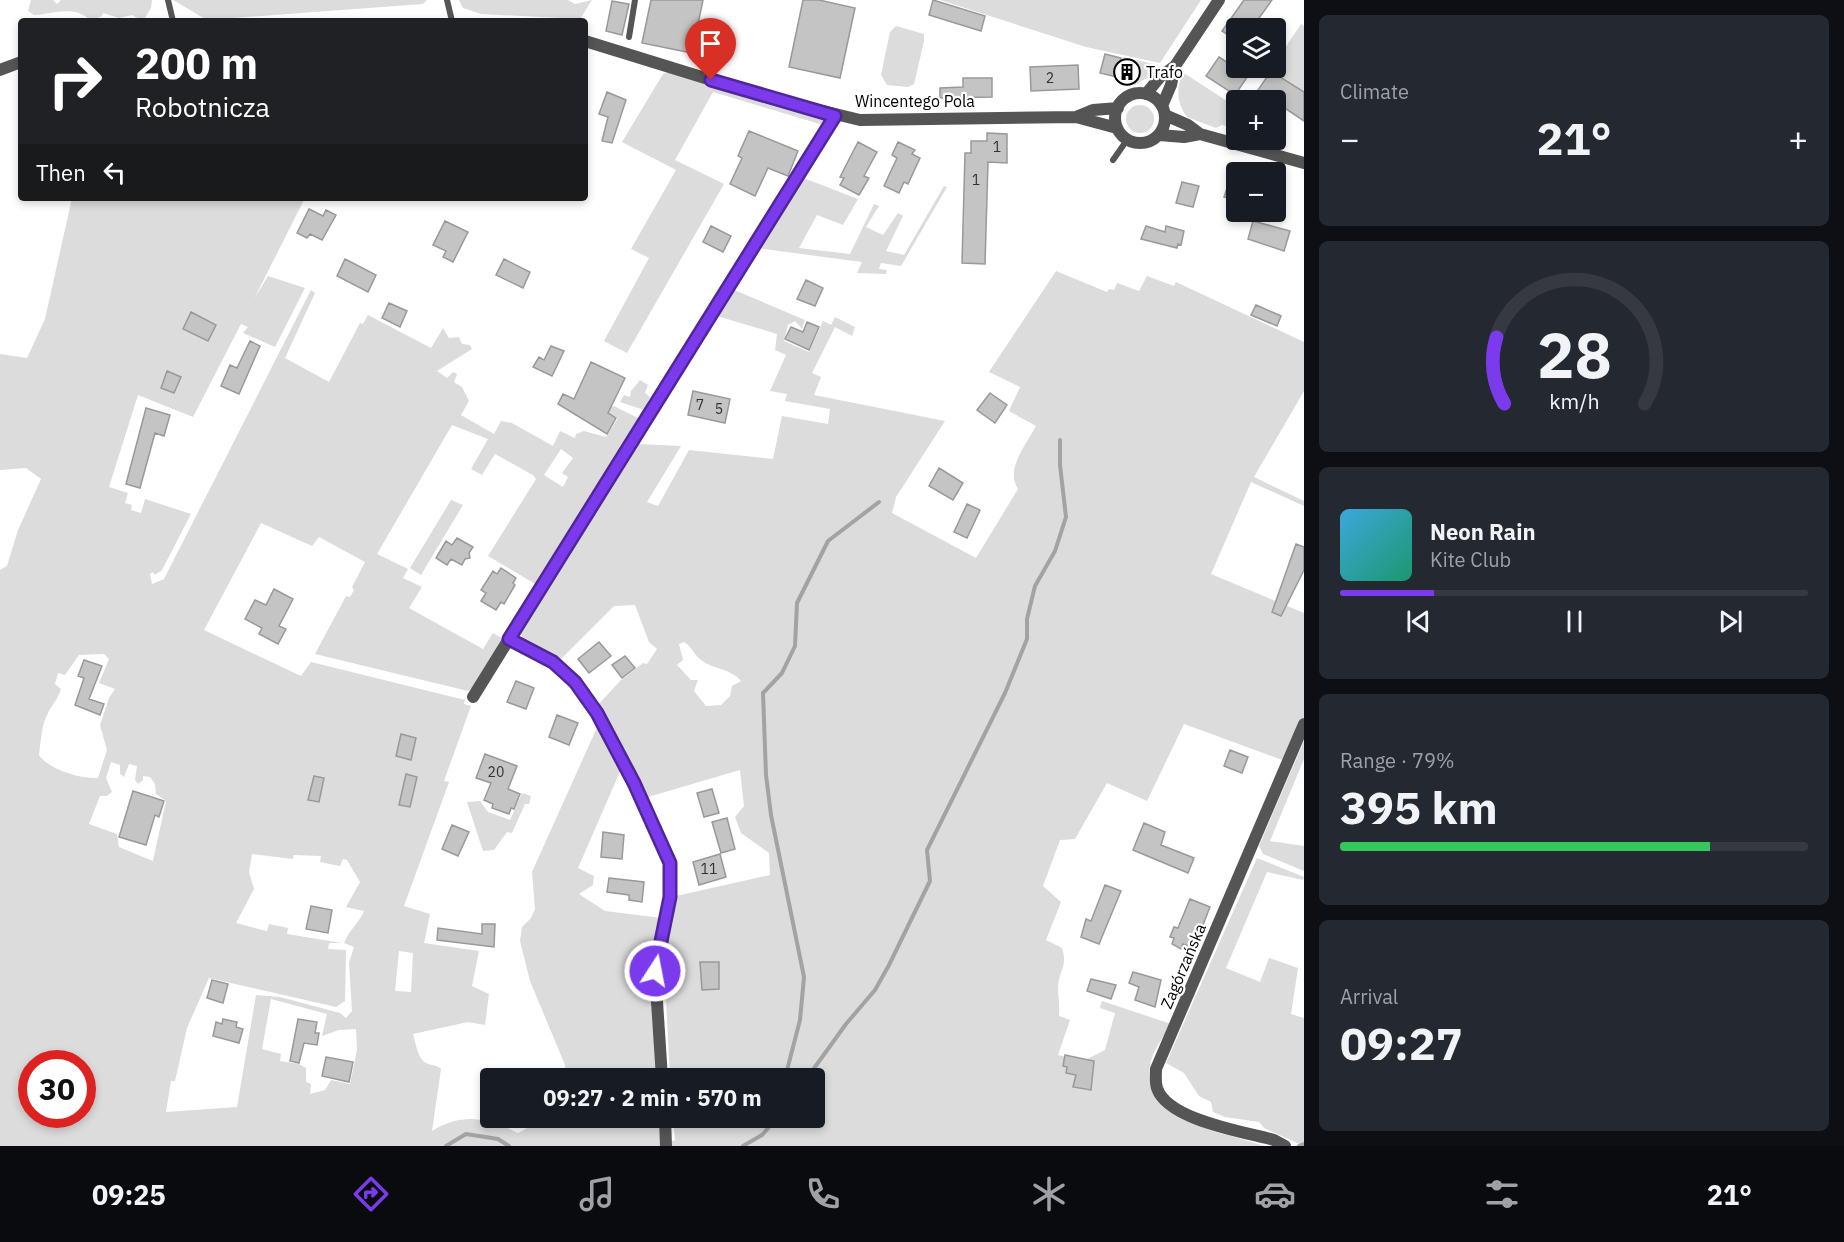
<!DOCTYPE html>
<meta charset="utf-8">
<style>
:root{--surface:#171b24;--page:#242831;--text:#f1f3f6;--muted:#9ea1a6;--line:#363941;--accent:#7c3aed}
body{margin:0;font-family:"IBM Plex Sans",sans-serif;background:var(--page);color:var(--text);height:100vh;display:flex;flex-direction:column;font-size:22px;white-space:nowrap}
*{box-sizing:border-box;margin:0}
p{font-size:20px;color:var(--muted)}
.icon{flex:none;width:33px;height:33px;fill:none;stroke:currentColor;stroke-width:2;stroke-linecap:round;stroke-linejoin:round}
.map{position:relative;flex:1;overflow:hidden}
.panel{display:flex;flex-direction:column;gap:15px;padding:15px;background:#0d0f14;width:540px}
.panel>*{flex:none}
.banner{position:absolute;left:18px;top:18px;width:570px;height:183px;border-radius:6px;box-shadow:0 3px 9px #0003;background:#202124;color:#fff;overflow:hidden}
.buttons{position:absolute;left:1226px;top:18px;display:grid;gap:12px}
.buttons a{display:grid;place-items:center;width:60px;height:60px;border-radius:6px;background:var(--surface);box-shadow:0 3px 9px #0003;font-size:30px}
.speed{position:absolute;left:18px;top:1050px;display:flex;gap:12px;font-size:30px;font-weight:700;text-align:center}
.speed>*{display:grid;place-content:center;width:78px;height:78px;border-radius:50%;background:var(--surface);box-shadow:0 3px 9px #0003;line-height:1}
.speed .limit{border:9px solid #d22;background:#fff;color:#111}
.pin{position:absolute;display:grid;place-items:center;width:51px;height:51px;color:#fff;margin:-62px -26px;border-radius:50% 50% 50% 0;rotate:-45deg;box-shadow:0 0 6px #0007}
.pin .icon{rotate:45deg}
.me{position:absolute;width:66px;margin:-33px;rotate:11deg;stroke-linejoin:round;filter:drop-shadow(0 0 4px #0008)}
.turn{display:flex;align-items:center;gap:21px;height:126px;padding:0 18px;font-size:27px}
.turn .icon{width:78px;height:78px;stroke-width:2.5}
.turn b{display:block;font-size:42px;line-height:51px}
.then{display:flex;align-items:center;height:57px;padding:0 18px;background:#0003;gap:12px;font-size:22px}
.big{font-size:45px;font-weight:700;line-height:1.1}
.panel .tile{flex:1;display:flex;flex-direction:column;justify-content:center;gap:9px;min-width:0;padding:0 21px;border-radius:9px;background:var(--page)}
.panel .dial{align-items:center;gap:0}
.dial svg{height:156px;overflow:visible;fill:none;stroke:var(--line);stroke-width:7;stroke-linecap:round;text-anchor:middle}
.dial text{fill:var(--text);stroke:none}
.song{display:flex;align-items:center;gap:18px}
.cover{width:72px;height:72px;border-radius:9px;background:linear-gradient(135deg,hsl(200 70% 55%),hsl(160 70% 35%))}
.played{height:6px;border-radius:3px;background:linear-gradient(90deg,var(--accent) 20%,var(--line) 20%)}
.keys{display:flex;justify-content:space-around;direction:ltr}
.heat{display:flex;justify-content:space-between;align-items:center;font-size:33px;direction:ltr}
.charge{height:9px;border-radius:4px;background:linear-gradient(90deg,#34c759 79%,var(--line) 0)}
.trip{position:absolute;left:480px;top:1068px;width:345px;height:60px;border-radius:6px;background:var(--surface);box-shadow:0 3px 9px #0003;font-weight:700;line-height:60px;text-align:center}
.tabs{display:flex;height:96px;justify-content:space-around;align-items:center;background:#090b0e;color:var(--muted)}
.tabs .icon{width:42px;height:42px}
.tabs .selected{color:var(--accent)}
.tabs b{font-size:27px;color:var(--text)}
main{display:flex;flex:1;min-height:0}
.map>svg:first-child{display:block}
</style>
<main>
<div class="map">
<svg width="1304" height="1146" viewBox="0 0 1304 1146">
<rect width="100%" height="100%" fill="#fff"/>
<path fill="#dcdcdc" fill-rule="evenodd" d="M31 0H53L57 4 61 0H152L151 8 143 21 132 15 119 18 103 13 102 16 91 21C74 4 54 14 34 15L28 11Z
M173 0H427L423 4 207 20Z
M459 0H568L575 4 592 0 580 19 481 14 463 8Z
M940 0H1201L1160 63 1086 47Z
M1301 24 1304 26V91L1271 69 1275 68V63Z
M896 26 924 34V41L914 84 908 87 887 85 881 75 890 32Z
M1123 57 1158 65 1152 75 1135 85 1118 77Z
M669 72 825 121 823 125 713 92 675 160 724 184 627 353 604 341 649 258 631 249 676 170 622 142 663 74Z
M1184 73 1233 105 1236 102V128L1222 125 1216 128 1187 117C1177 104 1175 86 1184 73Z
M1126 119a14 14 0 1 1 28 0a14 14 0 1 1-28 0Z
M801 177 858 199 843 225 817 215 799 248 850 254 874 204 879 206 866 227 883 235 898 213 903 216 886 251 904 255 944 186 947 187 901 266 881 263 879 269 887 270 886 274 857 273 862 262 756 248Z
M72 198H305L254 299 268 276 305 288 275 347 243 333 248 327 241 324 193 417 138 395 109 487 128 493 125 503 132 505 131 510 141 513 145 499 191 514 162 570 155 575 153 572 150 574 152 584 164 579 311 290 315 293 285 358 329 382 360 323 363 324 368 315 431 348 443 328 449 338 459 337 462 344 470 345 472 349 437 371 447 378 453 372 457 374 454 382 462 387 469 401 461 415 494 434 501 421 512 423 553 446 560 431 575 438 576 434 584 431 606 437 618 418 604 410 614 406 640 419 537 585 488 556 536 479 533 475 495 454 482 475 471 469 488 439 452 425 377 554 408 569 403 578 422 587 409 608 483 649 493 633 503 639 475 686 468 691 315 654 346 596 350 597 354 590 352 587 365 562 319 537 312 546 261 523 204 630 301 676 311 662 465 700 464 704 471 706 444 781 449 782 404 906 430 914 424 943 479 951 472 986 489 994 485 1025 468 1022 413 1034C416 1043 417 1058 426 1063 432 1066 436 1064 441 1069L432 1131C463 1112 487 1118 518 1133L546 1118H664L666 1143 675 1140 673 1118H814V1078H670L664 958 676 896 770 875 769 853 741 833 735 817 744 806 740 770 648 797 597 706 620 681 643 663 647 664 657 649 649 642 635 605 614 606 559 661 525 645 520 632 570 548 639 444 681 446 647 502 658 506 689 450 773 459 782 416 828 424 830 409 785 401 787 394 770 391 786 355 775 350 777 334 717 316 684 372 682 371 732 289 805 320 802 329 795 321 788 325 784 341 809 352 823 321 831 325 835 317 855 327 852 336 835 327 812 373 821 377 814 395 945 421 896 497 892 513 976 558 1018 489C1005 469 1026 445 1036 426L1009 411 1020 387 989 372 1056 271 1107 292 1109 289 1114 290 1117 283 1139 291 1147 276 1174 286 1176 282 1304 342V391L1254 477 1304 501V506L1251 482 1211 574 1304 613V717L1285 761 1184 724 1147 801 1107 783 1075 839 1060 840 1043 886 1061 902 1046 940 1062 948C1068 967 1059 970 1058 987 1058 996 1060 1005 1059 1016L1070 1020 1058 1055 1083 1061 1105 1050 1115 1013 1100 1008 1102 1001 1171 1024C1165 1035 1154 1049 1151 1061 1137 1122 1223 1131 1264 1146H0V570L7 566 18 530 41 479 26 468 0 470V354L27 358 45 319ZM561 449 573 458 562 473 568 477 563 487 544 475ZM684 642C692 647 695 656 701 660 714 670 730 668 741 681L732 686 730 696 721 705 706 706 694 691 698 680H691L677 665 683 660 679 644ZM104 654 109 659 99 683 115 689 109 698 100 725 107 750 98 778C81 779 49 770 39 755 41 741 41 726 48 713 52 705 58 699 61 689L55 684 58 673 65 675 79 655ZM111 762 120 765V774L124 777 129 764 137 766 135 780 138 784 143 780V776L150 777 155 784 156 794 166 801 153 861 119 847 117 834 89 824 100 796H107L112 792 106 778ZM252 854 293 859 294 855 321 856 320 862 340 866 343 859 347 860 360 882 346 907 364 911C359 923 349 930 344 943L354 947 349 963 352 1011 346 1018 340 1013 280 997 256 995 237 1107 166 1112 171 1081H175L187 1028 209 978 336 1007 345 1001 346 950 328 949 329 943H342L287 934 288 928 269 924 267 931 236 923 254 889 249 872ZM399 951 413 953 411 992 395 991ZM271 999 327 1014 322 1036 339 1030 356 1029 357 1050 350 1084 331 1080 325 1090 310 1094 311 1084 306 1082V1068L299 1064 280 1061 281 1054 262 1049ZM32 1064H82V1114H32Z
M640 380 648 385 645 393 650 397 644 410 620 402 624 395 630 397 631 391Z
M451 500 463 505 421 575 410 568Z
M599 723 622 767 578 868 594 876 593 885 579 894 605 911 662 918 654 971 661 1078H566L565 1065 530 981 520 941 522 927 531 918 535 909 532 872Z
M1304 741V759L1270 841 1304 846V871L1263 854 1259 846Z
M522 793 531 796 529 804H525L512 833 507 832 494 850 483 851 467 802 480 801 488 812 510 820Z
M1257 858 1304 877 1303 880 1267 872 1226 968 1260 982 1269 958 1298 968 1291 1014 1304 1018V1146L1264 1128 1259 1122 1225 1117 1213 1112 1211 1102 1199 1096 1184 1073 1166 1063Z"/>
<g fill="none" stroke-linecap="round" stroke-linejoin="round">
<path stroke="#a3a3a3" stroke-width="4" d="M785 1078 800 1020 804 977 771 815 766 775 763 693 782 673 795 646 797 603 828 541 879 502
M807 1078 846 1024 875 990 889 965 930 881 927 850 1005 693 1027 639V619L1035 586 1055 551 1066 517 1060 465V440
M446 1146 466 1134 498 1139 509 1146
M743 1146 762 1135 777 1118
M1299 1146 1304 1144"/>
</g>
<path fill="#c4c4c4" stroke="#999" stroke-width="1.5" d="M651 0H703L692 53 642 43Z
M803 0H819L855 8 840 78 789 67Z
M933 0 985 16 981 31 929 15Z
M1244 0H1272L1252 28H1236V40L1222 31Z
M612 1 629 4 622 35 606 31Z
M1105 54 1121 58 1120 63 1135 69 1130 80 1117 75V77L1100 73Z
M1219 57 1248 76 1235 95 1206 76Z
M1078 65 1079 89 1031 91 1030 67Z
M1271 71 1304 92V121L1258 90Z
M963 78H992V97L940 98V88L963 87Z
M607 92 626 100 612 143 602 141 608 117 599 114Z
M749 131 798 151 788 176 768 168 755 196 730 184 742 158 738 156Z
M987 133 1007 134V163L988 162 985 264 962 263 965 153H971V141H987Z
M858 142 877 152 864 176 869 178 859 195 840 185 844 178 840 177Z
M898 142 915 150 912 154 920 158 908 184 904 182 899 193 884 186 897 158 892 155Z
M1234 167H1236V201L1224 197Z
M1182 182 1199 186 1193 207 1176 203Z
M309 209 323 216 326 210 336 215 322 240 310 234 307 238 297 233Z
M445 221 468 232 453 262 443 257 446 251 433 245Z
M1253 221 1290 231 1284 251 1248 239Z
M711 226 731 236 723 252 703 242Z
M1146 226 1165 232 1166 226 1184 231 1181 245 1178 244 1177 248 1141 239Z
M345 259 376 275 368 292 337 276Z
M504 259 530 272 523 288 496 275Z
M806 280 823 288 815 306 797 299Z
M389 303 407 311 400 327 382 318Z
M1256 305 1281 316 1277 326 1251 315Z
M191 312 216 325 208 341 183 329Z
M807 322 819 327 809 350 785 339 791 327 803 332Z
M250 341 260 346 239 394 221 386 230 365 237 368Z
M551 346 564 351 552 376 533 367 539 357 544 360Z
M591 362 625 378 608 413 616 418 607 434 558 404 563 394 574 399Z
M167 371 181 377 174 393 161 388Z
M693 391 730 399 725 423 688 415Z
M990 393 1007 405 995 423 977 410Z
M146 408 170 415 164 436 155 433 140 488 126 484Z
M939 468 963 483 953 500 929 486Z
M967 504 980 510 967 538 954 532Z
M457 538 473 547 469 553 470 558 465 559 462 565 451 559 447 565 436 558 446 541 452 545Z
M1296 544 1304 547V570L1281 616 1272 612Z
M501 568 516 578 513 583 515 585 504 604 501 602 496 610 481 601 486 593 481 590 493 571 497 574Z
M274 589 293 599 279 626 286 629 278 644 259 634 262 628 245 619 255 600 266 605Z
M599 642 611 656 589 673 578 659Z
M625 656 635 668 622 678 612 665Z
M84 660 102 666 89 699 104 704 100 715 75 705 84 678 78 676Z
M516 681 534 688 526 709 507 702Z
M557 715 578 723 569 745 549 737Z
M401 734 416 738 411 760 396 756Z
M1230 750 1248 757 1242 773 1224 766Z
M485 754 517 766 508 789 520 794 514 809 511 808 509 814 492 808 493 804 484 800 491 783 476 778Z
M406 774 417 777 410 807 399 805Z
M314 776 324 778 319 802 308 800Z
M712 789 719 813 704 817 697 793Z
M133 791 164 801 159 817 155 815 146 845 119 837Z
M727 818 735 849 721 853 712 822Z
M1144 823 1165 832 1161 845 1194 858 1188 873 1133 850Z
M452 825 469 832 458 856 442 849Z
M603 832 624 835 622 859 601 857Z
M720 854 726 877 699 885 693 862Z
M609 878 644 882 642 902 629 900V895L607 892Z
M1105 885 1121 891 1099 944 1081 937 1086 919 1091 921Z
M1190 899 1210 907 1194 948 1183 944 1181 949 1172 944 1174 938 1170 937 1174 927 1178 928Z
M311 906 332 910 328 933 306 929Z
M482 924H495L494 947 437 940 438 928 482 934Z
M700 962H719V989L702 990Z
M1133 972 1161 980 1155 1007 1135 1000 1139 987 1129 983Z
M1091 979 1116 985 1111 999 1087 991Z
M212 980 228 984 223 1003 207 998Z
M223 1019 237 1022 236 1027 243 1029 239 1043 213 1036 216 1022 222 1024Z
M298 1019 317 1022 315 1033H319L317 1045 304 1043 299 1063 290 1061Z
M1065 1055 1094 1061 1091 1090 1073 1087 1076 1075 1066 1073 1067 1067 1063 1066Z
M326 1057 353 1062 349 1082 322 1076Z"/>
<g fill="none" stroke-linecap="round" stroke-linejoin="round">
<path stroke="#555" stroke-width="6" d="M168 0 173 21
M447 0 452 21
M629 37 635 0
M1113 160 1127 140"/>
<path stroke="#555" stroke-width="12" d="M473 697 509 639
M662 1078 655 971 670 897 671 863 635 783 597 713 575 682 553 662 509 639 835 116
M665 1118 666 1146
M1285 1146 1274 1140C1245 1132 1167 1120 1157 1088 1155 1082 1156 1075 1156 1069L1304 724"/>
<path stroke="#555" stroke-width="12" d="M585 41 773 99 860 120 1076 117 1117 128
M0 70 21 62
M1115 118a25 25 0 1 1 50 0a25 25 0 1 1-50 0Z
M1146 94 1160 77 1175 66 1219 0
M1162 106 1171 85 1175 66
M1165 115 1188 125 1200 134
M1076 117 1093 110 1118 108
M1159 135 1184 137 1200 134 1304 163"/>
</g>
<g fill="none" stroke-linecap="round" stroke-linejoin="round">
<g stroke="#51269a" stroke-width="15">
<path id="route" d="M655 971 670 897V863L634 783 597 713 575 682 553 662 509 639 835 116 711 80"/>
</g>
<use href="#route" stroke="#7c3aed" stroke-width="10"/>
</g>
<defs>
<g id="building-ring" transform="scale(1.35)"><circle r="9.5" fill="#fff" stroke="#000" stroke-width="1.5"/><path d="M-4-6H4V6H1V3H-1V6H-4ZM-2.5-4.3h1.7v1.8h-1.7ZM.8-4.3h1.7v1.8H.8ZM-2.5-1h1.7V.8h-1.7ZM.8-1h1.7V.8H.8Z" fill="#000"/></g>
</defs>
<g fill-rule="evenodd">
<use href="#building-ring" x="1127" y="72"/>
</g>
<g text-anchor="middle" stroke-width="4.5" stroke-linejoin="round" paint-order="stroke">
<g font-size="14" fill="#313131">
<text x="1050" y="83">2</text>
<text x="997" y="152">1</text>
<text x="976" y="185">1</text>
<text x="700" y="410">7</text>
<text x="719" y="414">5</text>
<text x="496" y="777">20</text>
<text x="709" y="874">11</text>
</g>
<g font-size="16" fill="#000" stroke="#fff" text-anchor="start">
<text x="1146" y="78">Trafo</text>
</g>
<g font-size="16" fill="#000" stroke="#fff">
<text x="915" y="107">Wincentego Pola</text>
<text transform="translate(1183 966) rotate(-67)" y="6">Zagórzańska</text>
</g>
</g>
</svg>
<div class="buttons">
<a><svg class="icon" aria-label="layers" viewBox="0 0 24 24"><path d="M12 4l9 5-9 5-9-5zM3 14l9 5 9-5"/></svg></a>
<a>+</a>
<a>−</a>
</div>
<div class="speed"><div class="limit">30</div></div>
<div class="pin" style="left:711px;top:80px;background:#d93025"><svg class="icon" aria-label="arrive" viewBox="0 0 24 24"><path d="M6 21V4h12l-3 4 3 4H6"/></svg></div>
<svg class="me" style="left:655px;top:971px" viewBox="-20 -20 40 40"><circle r="17" fill="#7c3aed" stroke="#fff" stroke-width="3"/><path d="M0-11L8 9 0 5-8 9z" fill="#fff"/></svg>
<div class="trip">09:27 · 2 min · 570 m</div>
<div class="banner">
<div class="turn"><svg class="icon" aria-label="right" viewBox="0 0 24 24"><path d="M7 20v-9h11M14 6l5 5-5 5"/></svg><div><b>200 m</b>Robotnicza</div></div>
<div class="then">Then<svg class="icon" aria-label="left" viewBox="0 0 24 24"><path d="M17 20v-9H6M10 6l-5 5 5 5"/></svg></div>
</div>
</div>
<section class="panel">
<div class="tile"><p>Climate</p>
<div class="heat"><a>−</a><b class="big">21°</b><a>+</a></div>
</div>
<div class="tile dial"><svg viewBox="0 0 100 80">
<path d="M14 69A42 42 0 1 1 86 69"/>
<path d="M14 69A42 42 0 0 1 10 35" stroke="#7c3aed"/>
<text x="50" y="56" font-size="32" font-weight="700">28</text>
<text x="50" y="72" font-size="11">km/h</text>
</svg></div>
<div class="tile">
<div class="song"><i class="cover"></i><div><b>Neon Rain</b><p>Kite Club</p></div></div>
<div class="played"></div>
<div class="keys"><svg class="icon" aria-label="previous" viewBox="0 0 24 24"><path d="M18 5L8 12l10 7zM5 5v14"/></svg><svg class="icon" aria-label="pause" viewBox="0 0 24 24"><path d="M8 5v14M16 5v14"/></svg><svg class="icon" aria-label="next" viewBox="0 0 24 24"><path d="M6 5l10 7-10 7zM19 5v14"/></svg></div>
</div>
<div class="tile"><p>Range · 79%</p><b class="big">395 km</b><div class="charge"></div></div>
<div class="tile"><p>Arrival</p><b class="big">09:27</b></div>
</section>
</main>
<nav class="tabs">
<b>09:25</b>
<svg class="icon selected" aria-label="directions" viewBox="0 0 24 24"><path d="M12 3l9 9-9 9-9-9zM9 14v-3h6M13 9l2 2-2 2"/></svg>
<svg class="icon" aria-label="music" viewBox="0 0 24 24"><path d="M9 18V5l10-2v13"/><circle cx="6" cy="18" r="3"/><circle cx="16" cy="16" r="3"/></svg>
<svg class="icon" aria-label="phone" viewBox="0 0 24 24"><path d="M5 4h4l2 5-3 2q2 4 5 5l2-3 5 2v4C11 20 4 13 5 4z"/></svg>
<svg class="icon" aria-label="climate" viewBox="0 0 24 24"><path d="M12 3v18M4 7l16 10M4 17L20 7"/></svg>
<svg class="icon" aria-label="car" viewBox="0 0 24 24"><path d="M5 17H2v-5l4-1 3-4h7l3 4 3 1v5h-3M9 17h6M6 11h13"/><circle cx="7" cy="17" r="2"/><circle cx="17" cy="17" r="2"/></svg>
<svg class="icon" aria-label="filters" viewBox="0 0 24 24"><path d="M4 7h16M4 17h16"/><circle cx="9" cy="7" r="2"/><circle cx="15" cy="17" r="2"/></svg>
<b>21°</b>
</nav>
